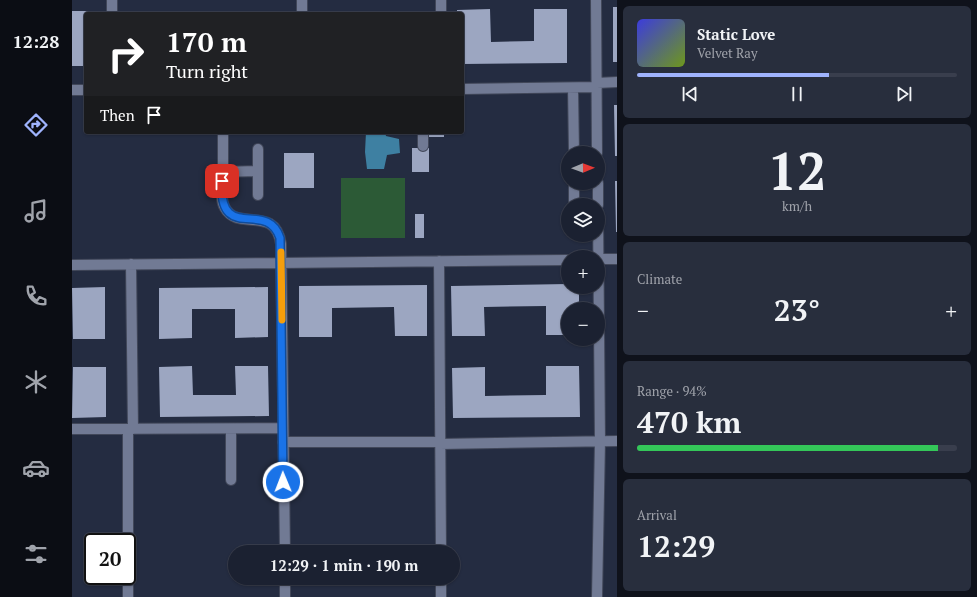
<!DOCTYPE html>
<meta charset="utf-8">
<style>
:root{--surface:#1b2131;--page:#282e3d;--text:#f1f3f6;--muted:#a0a3ab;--line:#393e4d;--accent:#9fb3fd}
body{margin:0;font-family:"PT Serif",serif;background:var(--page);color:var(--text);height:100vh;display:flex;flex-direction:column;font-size:15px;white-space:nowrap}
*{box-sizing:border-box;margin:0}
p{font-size:13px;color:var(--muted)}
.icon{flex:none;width:22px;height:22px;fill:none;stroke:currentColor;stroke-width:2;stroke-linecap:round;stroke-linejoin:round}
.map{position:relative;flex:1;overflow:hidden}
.side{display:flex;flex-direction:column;gap:6px;padding:6px;background:#0f121b;width:360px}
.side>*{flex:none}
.hud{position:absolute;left:12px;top:12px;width:380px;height:122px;border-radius:4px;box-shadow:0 1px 3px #0004,0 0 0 1px var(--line);background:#202124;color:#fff;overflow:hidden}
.needle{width:26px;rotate:89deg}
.controls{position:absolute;left:489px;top:146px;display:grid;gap:8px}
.controls a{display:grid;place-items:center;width:44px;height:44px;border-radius:50%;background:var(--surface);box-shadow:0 1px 3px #0004,0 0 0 1px var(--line);font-size:20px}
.speed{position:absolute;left:12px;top:533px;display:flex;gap:8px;font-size:20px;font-weight:700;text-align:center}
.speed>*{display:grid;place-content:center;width:52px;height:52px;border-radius:50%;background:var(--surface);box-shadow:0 1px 3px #0004,0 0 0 1px var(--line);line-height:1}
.speed .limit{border:2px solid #111;border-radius:6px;background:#fff;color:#111}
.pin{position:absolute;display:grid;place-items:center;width:34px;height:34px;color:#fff;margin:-17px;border-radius:8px;box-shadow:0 2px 6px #0006}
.me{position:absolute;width:44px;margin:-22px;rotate:359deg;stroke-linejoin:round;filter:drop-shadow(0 0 3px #0008)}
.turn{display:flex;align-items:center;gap:14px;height:84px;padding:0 16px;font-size:18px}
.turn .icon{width:52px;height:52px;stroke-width:2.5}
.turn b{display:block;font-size:28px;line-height:34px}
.then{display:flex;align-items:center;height:38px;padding:0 16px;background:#0003;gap:8px;font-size:15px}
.big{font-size:30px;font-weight:700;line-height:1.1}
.side .card{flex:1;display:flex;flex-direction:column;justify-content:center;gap:6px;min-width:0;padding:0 14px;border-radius:6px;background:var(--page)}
.side .dial{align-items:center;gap:0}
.dial b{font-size:52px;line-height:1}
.song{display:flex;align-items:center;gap:12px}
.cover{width:48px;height:48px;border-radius:6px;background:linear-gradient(135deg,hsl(240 70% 55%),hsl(80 70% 35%))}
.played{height:4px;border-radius:2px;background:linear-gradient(90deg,var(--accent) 60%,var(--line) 60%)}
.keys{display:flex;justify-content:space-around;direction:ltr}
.heat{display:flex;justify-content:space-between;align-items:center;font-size:22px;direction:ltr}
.charge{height:6px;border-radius:3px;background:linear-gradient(90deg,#34c759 94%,var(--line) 0)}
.trip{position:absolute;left:156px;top:545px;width:232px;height:40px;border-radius:20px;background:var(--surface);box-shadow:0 1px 3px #0004,0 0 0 1px var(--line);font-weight:700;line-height:40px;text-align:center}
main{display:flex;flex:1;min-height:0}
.menu{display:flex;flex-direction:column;width:72px;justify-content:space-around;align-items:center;background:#0b0d14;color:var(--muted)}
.menu .icon{width:28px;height:28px}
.menu .current{color:var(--accent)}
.menu b{font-size:18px;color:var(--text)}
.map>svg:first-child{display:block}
</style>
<main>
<nav class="menu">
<b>12:28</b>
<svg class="icon current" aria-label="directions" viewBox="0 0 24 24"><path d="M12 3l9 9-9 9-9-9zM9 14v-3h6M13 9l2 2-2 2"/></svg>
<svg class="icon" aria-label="music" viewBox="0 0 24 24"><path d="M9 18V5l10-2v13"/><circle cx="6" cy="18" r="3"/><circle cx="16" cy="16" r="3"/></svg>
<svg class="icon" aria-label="phone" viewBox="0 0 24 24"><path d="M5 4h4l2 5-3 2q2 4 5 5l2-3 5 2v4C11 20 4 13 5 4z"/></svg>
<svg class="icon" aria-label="climate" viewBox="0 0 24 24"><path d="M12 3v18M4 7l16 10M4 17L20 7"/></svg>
<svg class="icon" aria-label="car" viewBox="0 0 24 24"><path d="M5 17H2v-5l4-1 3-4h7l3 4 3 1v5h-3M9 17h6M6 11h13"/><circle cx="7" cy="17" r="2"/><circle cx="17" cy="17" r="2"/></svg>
<svg class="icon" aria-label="filters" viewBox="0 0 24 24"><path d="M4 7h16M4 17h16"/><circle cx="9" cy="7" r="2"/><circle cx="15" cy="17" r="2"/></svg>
</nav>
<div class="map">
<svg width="545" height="597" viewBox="0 0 545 597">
<rect width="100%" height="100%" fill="#242c41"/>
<path fill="#2c5a36" d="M269 178H333V238H269Z"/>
<path fill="#3e80a2" d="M294 132H313L314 136 327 139 328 153 315 155 312 169H295L293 152Z"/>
<path fill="#9ca6c1" d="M541 7H545V62H541Z
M418 9 419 42 462 41V9H495V63L390 64V14H385V10Z
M0 11H17V14H14V66H0Z
M65 12H87V14H65Z
M542 105H545V156H543Z
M357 132H372V137H357Z
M340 148H357V172H340Z
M212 153H242V188H212Z
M543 181H545V232H544Z
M343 214H352V238H343Z
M496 284V287H507V309H496V335H474V306L412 307 413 336H380L379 286Z
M355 285V336H323L322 307 260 308V337H227V286Z
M33 287V339H1L0 288Z
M196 287V337L163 338V309H120V338L87 339V288Z
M120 366 121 395H164L163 366H196L197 416 88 417 87 367Z
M474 366H507L508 417 381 418 380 368 413 367V396L474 395Z
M1 367H34V417L0 418Z"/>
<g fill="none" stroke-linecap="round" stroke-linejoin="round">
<g stroke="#414759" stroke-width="12">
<path id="minor" d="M40 0V14
M230 0V14
M369 0V14
M524 0 525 153
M525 83 545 82
M501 88 502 153
M390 89 525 87
M0 90H14
M151 132C151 145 151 159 151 172 151 183 147 198 153 208 166 232 203 204 209 244L213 552
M351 146V132
M186 171V195
M151 172 186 171V149
M502 183V205
M526 183V205
M526 259H545
M367 261 369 552
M59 264 61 429
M0 265 496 260
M0 429 211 428
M159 429V480
M211 442H368
M368 444 545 441
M213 578V597
M369 578V597
M56 597V429
M525 597 528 441 526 212"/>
</g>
<use href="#minor" stroke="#717a94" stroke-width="10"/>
</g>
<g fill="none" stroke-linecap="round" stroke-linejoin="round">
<g stroke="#114b97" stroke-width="10">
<path id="route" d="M150 181C146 245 195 198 208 238L211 482"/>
</g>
<use href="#route" stroke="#1a73e8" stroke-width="7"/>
<path stroke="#f59e0b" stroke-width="7" d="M209 252 210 320"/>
</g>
</svg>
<div class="controls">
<a><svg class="needle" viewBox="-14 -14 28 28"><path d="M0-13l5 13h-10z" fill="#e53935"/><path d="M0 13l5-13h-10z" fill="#a0a3ab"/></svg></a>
<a><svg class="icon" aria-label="layers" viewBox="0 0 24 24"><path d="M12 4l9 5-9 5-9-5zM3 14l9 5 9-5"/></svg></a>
<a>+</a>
<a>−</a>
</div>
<div class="speed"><div class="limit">20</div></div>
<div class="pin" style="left:150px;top:181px;background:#d93025"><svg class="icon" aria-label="arrive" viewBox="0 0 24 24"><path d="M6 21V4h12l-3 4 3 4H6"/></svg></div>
<svg class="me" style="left:211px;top:482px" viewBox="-20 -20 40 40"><circle r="17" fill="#1a73e8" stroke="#fff" stroke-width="3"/><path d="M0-11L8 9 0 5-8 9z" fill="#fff"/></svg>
<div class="trip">12:29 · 1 min · 190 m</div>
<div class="hud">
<div class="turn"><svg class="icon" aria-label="right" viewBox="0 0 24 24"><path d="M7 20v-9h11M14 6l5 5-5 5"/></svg><div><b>170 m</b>Turn right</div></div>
<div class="then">Then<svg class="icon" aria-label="arrive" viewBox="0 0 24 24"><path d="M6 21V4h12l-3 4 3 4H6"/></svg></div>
</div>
</div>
<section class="side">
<div class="card">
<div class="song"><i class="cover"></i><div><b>Static Love</b><p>Velvet Ray</p></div></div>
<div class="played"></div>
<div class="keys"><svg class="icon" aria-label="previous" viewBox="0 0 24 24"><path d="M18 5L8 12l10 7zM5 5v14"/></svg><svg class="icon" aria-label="pause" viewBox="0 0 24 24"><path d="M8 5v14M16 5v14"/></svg><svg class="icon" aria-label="next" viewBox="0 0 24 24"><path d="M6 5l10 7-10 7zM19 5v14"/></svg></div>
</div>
<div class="card dial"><b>12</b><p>km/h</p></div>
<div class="card"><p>Climate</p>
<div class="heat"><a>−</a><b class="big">23°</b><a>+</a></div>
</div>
<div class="card"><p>Range · 94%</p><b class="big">470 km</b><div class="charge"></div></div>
<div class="card"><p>Arrival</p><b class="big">12:29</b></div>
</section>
</main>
